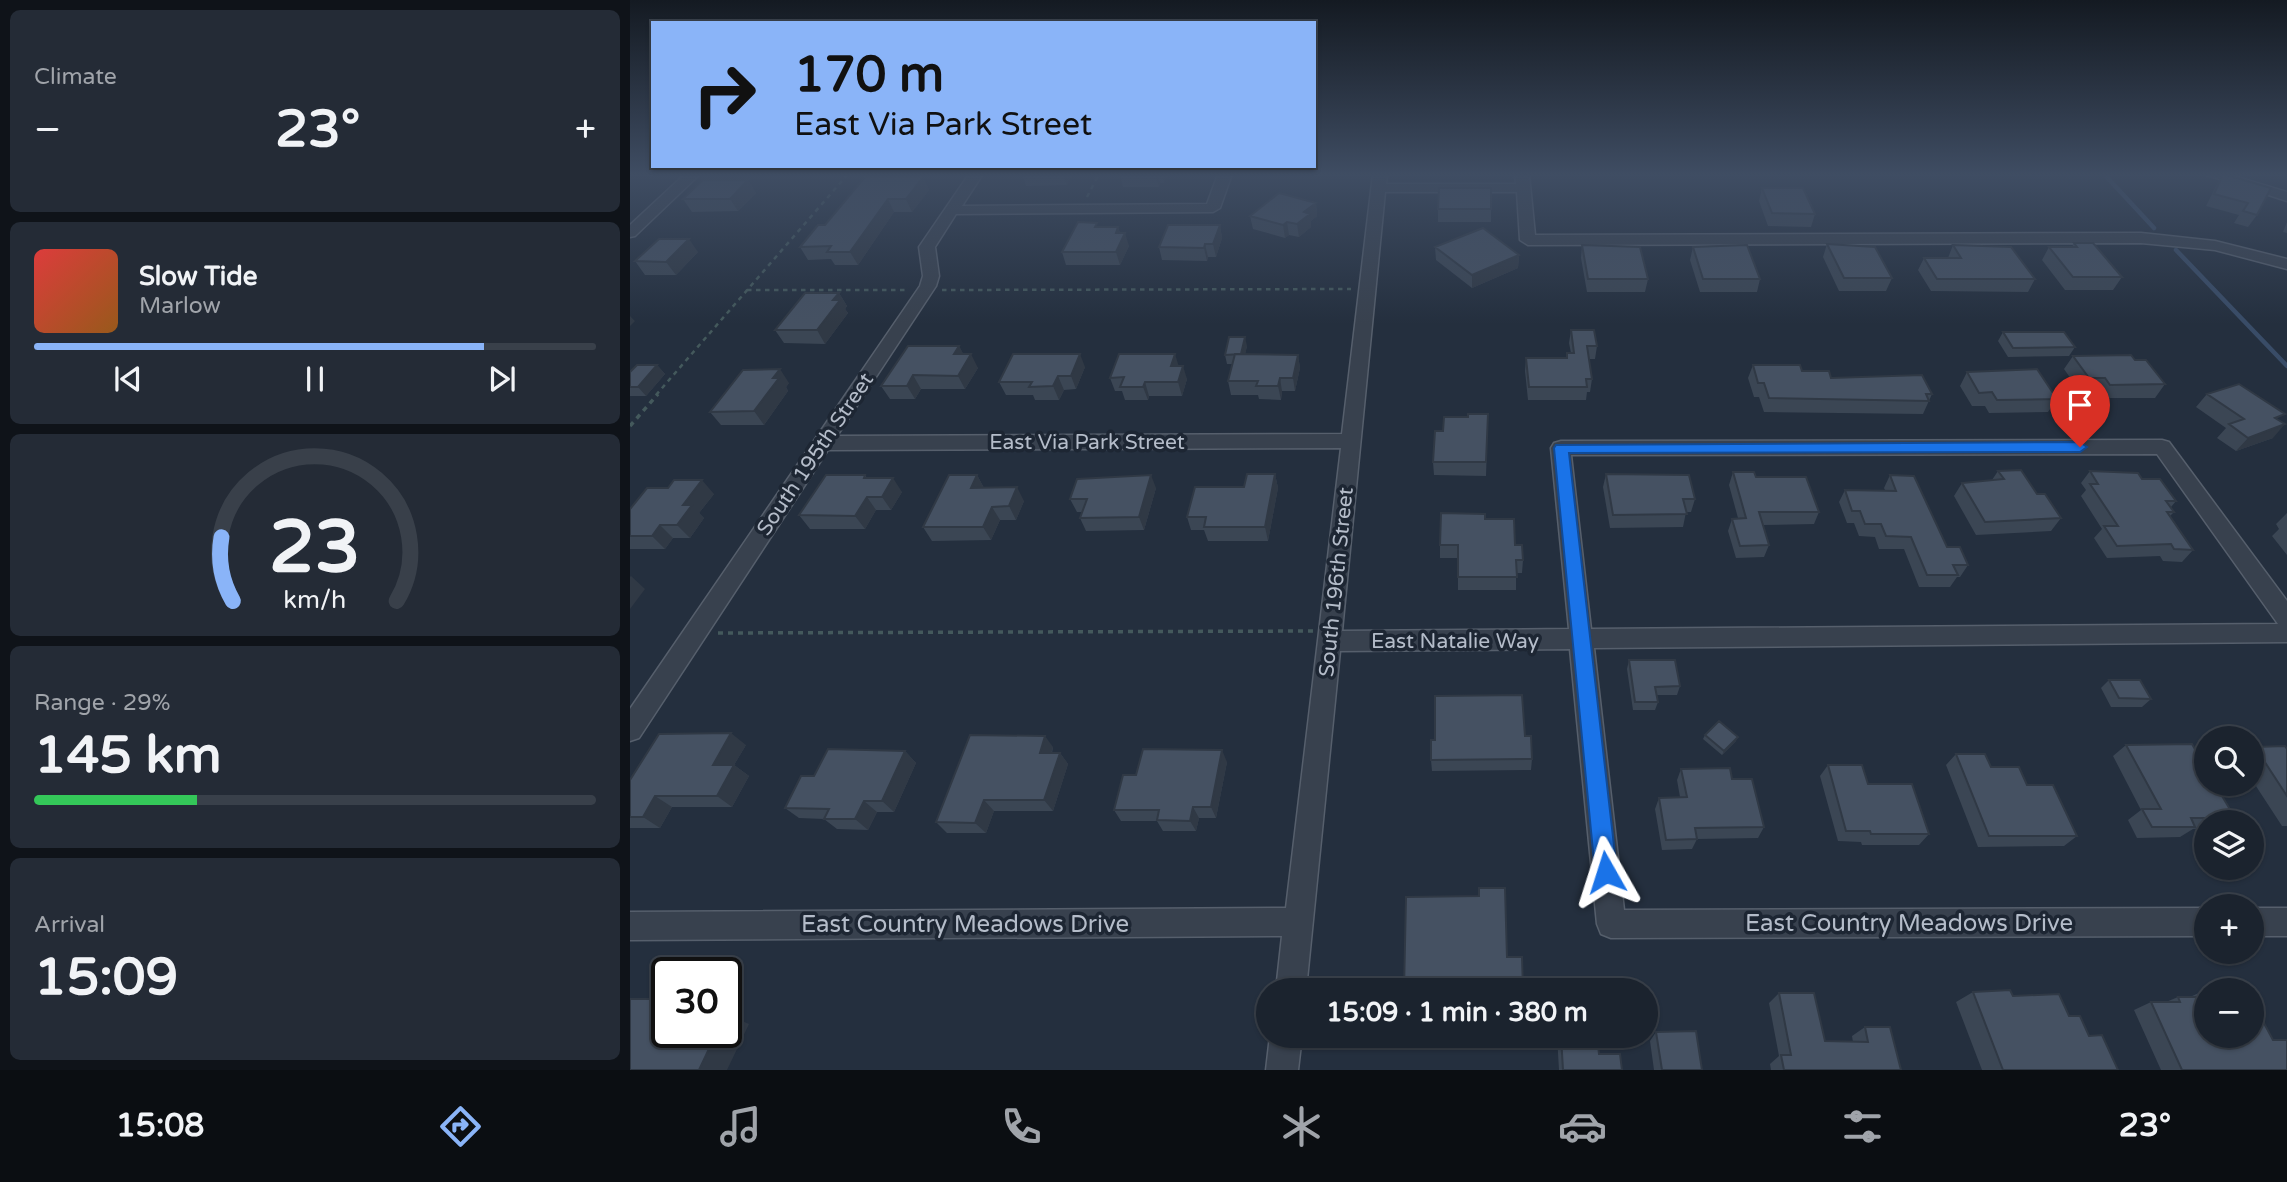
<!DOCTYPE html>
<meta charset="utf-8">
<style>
:root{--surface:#1b232e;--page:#242b36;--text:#f1f3f6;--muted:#a0a4aa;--line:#39404a;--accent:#8ab4f8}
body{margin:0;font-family:"Varela Round",sans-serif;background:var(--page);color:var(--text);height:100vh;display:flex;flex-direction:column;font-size:26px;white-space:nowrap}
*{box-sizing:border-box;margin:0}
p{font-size:23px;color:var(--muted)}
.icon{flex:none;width:38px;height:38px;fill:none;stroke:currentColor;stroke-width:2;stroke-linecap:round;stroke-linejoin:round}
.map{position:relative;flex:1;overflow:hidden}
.side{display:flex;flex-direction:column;gap:10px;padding:10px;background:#0f1319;width:630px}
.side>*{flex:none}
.top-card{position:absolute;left:21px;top:21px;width:665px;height:147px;border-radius:0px;box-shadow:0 2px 5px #0004,0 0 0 2px var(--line);background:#8ab4f8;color:#111;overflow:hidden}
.fabs{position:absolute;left:1564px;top:726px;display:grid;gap:14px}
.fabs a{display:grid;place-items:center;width:70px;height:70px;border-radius:50%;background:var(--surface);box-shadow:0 2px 5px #0004,0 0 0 2px var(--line);font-size:35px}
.speed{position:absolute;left:21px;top:957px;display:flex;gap:14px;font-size:35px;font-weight:700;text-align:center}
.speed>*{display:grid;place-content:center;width:91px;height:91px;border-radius:50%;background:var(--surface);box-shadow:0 2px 5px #0004,0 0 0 2px var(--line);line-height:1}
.speed .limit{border:4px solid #111;border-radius:10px;background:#fff;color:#111}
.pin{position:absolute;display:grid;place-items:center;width:60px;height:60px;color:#fff;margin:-72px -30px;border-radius:50% 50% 50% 0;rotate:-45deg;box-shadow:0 0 7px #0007}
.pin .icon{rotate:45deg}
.me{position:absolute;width:77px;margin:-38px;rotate:354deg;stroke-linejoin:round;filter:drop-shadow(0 0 5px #0008)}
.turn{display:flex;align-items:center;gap:24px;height:147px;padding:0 28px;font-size:32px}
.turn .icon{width:91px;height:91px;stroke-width:2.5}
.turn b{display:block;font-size:49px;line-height:60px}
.big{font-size:52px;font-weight:800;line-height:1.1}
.side .card{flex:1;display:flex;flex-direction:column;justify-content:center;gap:10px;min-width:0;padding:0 24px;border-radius:10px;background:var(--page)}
.side .dial{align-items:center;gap:0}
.dial svg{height:182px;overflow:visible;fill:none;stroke:var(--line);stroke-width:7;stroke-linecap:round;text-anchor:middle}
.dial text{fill:var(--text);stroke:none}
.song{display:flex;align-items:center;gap:21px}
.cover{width:84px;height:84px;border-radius:10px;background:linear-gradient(135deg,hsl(0 70% 55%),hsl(30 70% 35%))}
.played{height:7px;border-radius:4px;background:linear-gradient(90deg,var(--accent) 80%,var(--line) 80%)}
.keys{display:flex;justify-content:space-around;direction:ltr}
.heat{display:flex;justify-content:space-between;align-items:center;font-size:38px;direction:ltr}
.charge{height:10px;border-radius:5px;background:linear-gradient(90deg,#34c759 29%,var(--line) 0)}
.trip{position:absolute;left:626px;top:978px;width:402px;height:70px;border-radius:35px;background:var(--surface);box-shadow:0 2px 5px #0004,0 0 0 2px var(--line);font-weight:800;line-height:70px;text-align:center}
.menu{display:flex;height:112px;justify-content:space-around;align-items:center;background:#0b0e12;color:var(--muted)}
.menu .icon{width:49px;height:49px}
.menu .active{color:var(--accent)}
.menu b{font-size:32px;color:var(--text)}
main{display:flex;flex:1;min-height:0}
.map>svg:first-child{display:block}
</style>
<main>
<section class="side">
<div class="card"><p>Climate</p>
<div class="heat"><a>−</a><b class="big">23°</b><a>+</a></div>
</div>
<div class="card">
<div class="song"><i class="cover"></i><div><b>Slow Tide</b><p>Marlow</p></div></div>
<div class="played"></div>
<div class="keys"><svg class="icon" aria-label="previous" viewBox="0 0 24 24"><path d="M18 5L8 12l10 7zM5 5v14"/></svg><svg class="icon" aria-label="pause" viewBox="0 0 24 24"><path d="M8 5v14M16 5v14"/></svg><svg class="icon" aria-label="next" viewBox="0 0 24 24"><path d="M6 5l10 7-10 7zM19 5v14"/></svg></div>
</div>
<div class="card dial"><svg viewBox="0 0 100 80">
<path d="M14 69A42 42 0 1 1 86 69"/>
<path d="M14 69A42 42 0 0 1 9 41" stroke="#8ab4f8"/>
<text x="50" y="56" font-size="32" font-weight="700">23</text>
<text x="50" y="72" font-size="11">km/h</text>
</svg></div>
<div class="card"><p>Range · 29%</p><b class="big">145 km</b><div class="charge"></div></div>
<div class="card"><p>Arrival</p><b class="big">15:09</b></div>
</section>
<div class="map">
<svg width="1657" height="1070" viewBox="0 0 1657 1070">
<rect width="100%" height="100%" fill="#242f3e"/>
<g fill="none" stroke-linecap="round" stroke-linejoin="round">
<path stroke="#394c67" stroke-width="4.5" d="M1474 174 1524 228
M1546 250 1657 366"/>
<g stroke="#565f6c" stroke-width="3">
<path id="minor" d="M55 174H70L5 236 0 237V225Z
M339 174H353L332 206 577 204 588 174H602L590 208 583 212 326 214 305 247 309 276 306 286 207 436 712 434 743 174H757L756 184H886L885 174H899L905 235 1511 233 1585 241 1657 259V269L1585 250 1511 243 898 245 890 240 887 192H755L712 631 939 629 921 448 924 443 931 441 1532 440 1539 442 1657 601V642L964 648 994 910 1577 908V936L981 938 971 934 967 924 940 649 710 651 676 990H646L652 936 0 940V912L656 908 711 448 198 450 9 738 0 741V709L290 286 293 276 289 247ZM1527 454 1648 624 961 629 941 455Z
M1574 174H1597L1657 192V201Z
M1622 908H1657V936H1622Z
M640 1036H672L668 1070H636Z"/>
</g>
<path stroke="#44595c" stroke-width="2.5" stroke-dasharray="4.5 4.5" stroke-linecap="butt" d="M457 197 469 174
M117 290H276
M312 290 721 289
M26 395 218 174"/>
<path stroke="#44595c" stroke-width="3.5" stroke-dasharray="5 5" stroke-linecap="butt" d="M0 426 28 394
M88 633 683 631"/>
<use href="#minor" fill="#38414e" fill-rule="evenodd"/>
</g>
<path fill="#3b4654" d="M392 174H443L437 185 396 186Z
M490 174H538L534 183H530L529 187H493Z
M643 174H690V176H643Z
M1593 174 1627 215 1618 227 1604 223 1609 215 1576 206 1586 186Z
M293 177 299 190 282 212H264L228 265H205L201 259 178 260 170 247Z
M118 180 126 193 108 211 62 212 53 199Z
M861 188V222H808V209Z
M1132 188 1185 214 1181 227 1138 226 1129 201Z
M686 203 687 216 681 221V227L669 237 659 235 655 238 623 229 620 216Z
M1657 222V233L1653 232Z
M590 225 592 238 586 257H578L577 261 532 260 529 247Z
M468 227H488L490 233 499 246 490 265H436L432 252Z
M1444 243 1492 277 1483 290H1435L1412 260 1419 247H1442Z
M1197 244 1262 278 1256 291H1209L1193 257Z
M952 245 1018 279 1015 292H957L951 258Z
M1323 245 1405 279 1398 292 1301 291 1288 270 1294 258H1318Z
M805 247 889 255 888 268 842 288 806 260Z
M1063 247 1130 279 1127 292H1070L1060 260Z
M68 252 46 275H15L5 261Z
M209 293 217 306 215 309 218 313 195 344 154 343 145 330Z
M941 330 967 346 965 359H959L962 379 960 392H957L956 400H898L895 371 896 358H936L937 353H941L939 343Z
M1373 332 1445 347 1439 356 1378 357 1368 341Z
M329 346 333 354 348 368 335 389H291L285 399H260L251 386Z
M617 346 615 354 668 355 670 368 665 391H652L651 400 629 399 628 395H601L598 381 603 364H597L595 355Z
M1443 356 1505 360 1535 384 1525 398H1471L1466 392H1450L1434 369Z
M27 365 35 374 16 396H0V372Z
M1123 365 1201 378 1302 394 1293 414 1134 412 1129 397H1124L1118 378Z
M548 366 557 379 552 396H519L518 400H495L492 391H485L480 378Z
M455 367 446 389 434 390 429 400H405L403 395H376L369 382Z
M1337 372 1427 399 1418 412 1359 413 1355 406H1342L1330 386Z
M159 383 156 387 158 391 134 425H91L80 412Z
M1577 394 1643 438 1606 451 1587 438 1596 428 1566 407Z
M858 414 856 476 804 475 803 462 813 431 838 417Z
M1368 471 1407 494 1431 518 1421 531 1346 535 1324 496 1332 483 1362 480Z
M1460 471 1512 479 1546 501 1541 507 1544 512 1540 516 1563 550 1552 562 1533 561 1530 556 1477 558 1464 538 1472 529 1451 496 1456 490 1451 483Z
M1103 472 1126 477 1189 512 1184 524 1133 525 1139 545 1134 557 1106 558 1098 531 1102 519 1108 518 1099 485Z
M645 474 648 488 638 541H578L574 530H561L557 517 614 487Z
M976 474 1065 499 1061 512H1056L1053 527 980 528 973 487Z
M235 475 237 478 272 492 261 510H246L235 529H180L169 515Z
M347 475 354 488 394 501 386 520H370L361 540 302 541 293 527Z
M1260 475 1317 547 1338 565 1330 577H1327L1320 587H1289L1274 549H1249L1245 537 1229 536 1224 523H1217L1209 502 1215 490H1255L1254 488Z
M526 488 514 530 456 531 450 518 452 512H447L440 499Z
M84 494 69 513 74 518 60 538H43L35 549H0V509Z
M1657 513V555L1642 536 1649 529 1646 524Z
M855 519 885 545 893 560 892 573H886V590H828V558H810V545Z
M999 660 1050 686 1047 695H1027L1028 702 1025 710H1003L997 669Z
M1479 680 1521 699 1512 707H1481L1471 688Z
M1075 735 1106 741 1092 755 1073 739Z
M895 736 902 759 901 770 802 771 801 760Z
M116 745 104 765 119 776 102 807H42L30 828H0V780Z
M1496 745 1605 818 1597 822H1577V828L1563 829 1550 837 1507 838 1498 820 1511 810 1483 756Z
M423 747 422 753H430L438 764 423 811H364L356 833H317L306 822Z
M1625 747 1657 749V826H1652L1622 780V748Z
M275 751 286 763 264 812H247L238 830 207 829 194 819 169 818 155 808 184 776Z
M1326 754 1361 767 1397 785 1447 836 1434 846 1348 847 1316 765Z
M597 762 586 818H569L566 831H533L527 821H491L484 810 506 775Z
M1198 765 1238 784 1299 834 1289 845H1232L1231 842 1208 841 1190 776Z
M1051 769 1102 779 1134 827 1128 838 1067 839 1062 849 1032 850 1025 809 1029 798 1050 797 1047 780Z
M1573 991 1643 1040 1657 1070H1531L1504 1010 1521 1002H1536L1548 997H1560Z
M1343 992 1383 996 1459 1036 1488 1070H1352L1326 1002Z
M1149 993 1195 1041 1223 1042 1222 1036 1235 1027 1271 1070H1141L1140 1064 1149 1056 1139 1003Z
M1026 1032 1072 1070H1024L1020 1041Z
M927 1036H967L969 1054 992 1070H929Z"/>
<path fill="#303945" d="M433 174H443L437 185Z
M525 174H528L530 183 529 187Z
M532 174H538L534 183Z
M293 177 299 190 282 212 276 199Z
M118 180 126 193 108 211 100 199Z
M258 199 264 212 228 265 220 252Z
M686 203 687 216 681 221V227L669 237 667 224 674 212Z
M657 222 659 235 655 238 653 225Z
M590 225 592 238 586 257 583 244Z
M488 227 492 239 495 233 499 246 490 265 486 252V233Z
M59 239 68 252 46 275 36 262Z
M575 244 578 257 577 261 574 248Z
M889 255 888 268 842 288V275Z
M209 293 217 306 215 309 218 313 195 344 187 330 203 300Z
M0 316 5 321 0 326Z
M615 337 617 346 613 364 611 355Z
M329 346 336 359 324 354Z
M341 354 348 368 335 389 328 376Z
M450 354 455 367 446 389 441 376Z
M545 354 549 367 541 366Z
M668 355 670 368 665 391 663 378Z
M27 365 35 374 16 396 8 387Z
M553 366 557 379 552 396 548 382Z
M150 369 159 383 156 387 158 391 134 425 124 411 143 378Z
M283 375 291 389 285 399 277 386Z
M428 376 434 390 429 400 423 386Z
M650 378 652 391 651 400 648 386Z
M515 382 519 396 518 400 513 387Z
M1655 424 1643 438 1606 451 1618 438Z
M645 474 648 488 638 541 635 527Z
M347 475 354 488H341Z
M521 475 526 488 514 530 509 517Z
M263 478 272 492 261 510 252 497Z
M72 480 84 494 69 513 74 518 60 538 47 525 53 505Z
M387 487 394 501 386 520 379 506Z
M237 497 246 510 235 529 225 516Z
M362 507 370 520 361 540 353 527Z
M30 525 43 538 35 549 22 536Z
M1 576 15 589 0 609V577Z
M101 733 116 745 104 765 119 776 102 807 87 796 83 765Z
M415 736 423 747 418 764 410 753Z
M1108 737 1106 741 1092 755 1094 751Z
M592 750 597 762 586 818 581 807Z
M275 751 286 763 264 812 252 801Z
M430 753 438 764 423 811 414 800Z
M25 796 42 807 30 828 13 817Z
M354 800 364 811 356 833 345 823Z
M234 801 247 812 238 830 225 819Z
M563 807 569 818 566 831 560 821Z
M96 1014 119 1024 97 1070H69L87 1032H96Z"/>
<path fill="#455162" stroke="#303945" stroke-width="2" d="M1593 174 1641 188 1627 215 1613 211 1618 203 1584 194Z
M235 177H293L276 199H258L220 252H197L201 246 170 247 188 225H195Z
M73 180H118L100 199H53Z
M809 188H861V209H808Z
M1132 188H1173L1185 214 1142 213Z
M649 193 686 203 674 212 680 214 667 224 657 222 653 225 620 216Z
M448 222 467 223 465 227H488L486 233H495L486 252H432Z
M538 225H590L583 244H575L574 248 529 247Z
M853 228 889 255 842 275 805 247Z
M29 239H59L36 262 5 261Z
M1444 243H1463L1492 277H1443L1419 247H1447Z
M1197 244 1245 247 1262 278H1214Z
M952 245 1010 247 1018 279H958Z
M1117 245 1130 279H1073L1063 247Z
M1323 245 1381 247 1405 279H1307L1294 258H1331Z
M175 293H209L203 300H210L187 330H145Z
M941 330H964L967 346H957L962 379H956L957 387H899L896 358H937V353H944Z
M1373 332H1434L1445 347 1383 348Z
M599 337H615L611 354 595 355Z
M278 346H329L324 354H341L328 376 283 375 277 386H251Z
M383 354H450L441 376H428L423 386 399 387 402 382H369Z
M489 354H545L541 366H553L548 382H515L513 387H490L494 377 480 378Z
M605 354 668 355 663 378H650L648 386H626L628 381H598Z
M1501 355 1505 360H1516L1535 384 1480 385 1475 378H1459L1443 356Z
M7 365H27L8 387H0V372Z
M1123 365H1170L1172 371H1199L1201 378 1292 375 1302 394H1296L1299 401 1139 398 1134 383H1128Z
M150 369 143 378H149L124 411 80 412 113 370Z
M1407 369 1427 399 1367 400 1362 392 1349 393 1337 372Z
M1609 384 1655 414 1645 418 1655 424 1618 438 1599 424 1614 419 1577 394Z
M838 414H858L856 462H803L805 431H813L814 417H838Z
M1391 470 1407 494H1415L1431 518 1355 522 1332 483 1374 479 1368 471Z
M1460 471 1508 473 1512 479H1530L1546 501H1536L1544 512H1537L1563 550 1544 549 1541 544 1487 546 1474 526H1488L1460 484H1468Z
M1103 472H1124L1126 477H1176L1189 512H1129L1139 545 1110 546 1102 519 1116 518Z
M617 474H645L635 527H574L576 517H557L565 487H614Z
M976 474 1059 475 1065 499H1053L1057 514 983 515Z
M196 475H235L234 478H263L252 497H237L225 516 169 515Z
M319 475H347L341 488 387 487 379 506 362 507 353 527H293Z
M521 475 509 517 450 518 457 499H440L447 479Z
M1260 475 1284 476 1317 547H1330L1338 565H1323L1328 575H1297L1281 537 1256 536 1251 524H1235L1230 511H1222L1215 490 1266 491Z
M44 480H72L53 505H62L47 525H30L22 536H0V509L17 488H38Z
M811 513 855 514V519H884L885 545H892L893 560H886L887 577H828V545H810Z
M999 660H1045L1050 686 1025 687 1028 702H1005Z
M1479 680H1510L1521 699 1489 698Z
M892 695 895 736H901L902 759 801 760V740H805V696Z
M1089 721 1108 737 1094 751 1075 735Z
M101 733 83 765H104L87 796H25L13 817H0V780L29 734Z
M340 735 415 736 410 753H430L414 800H354L345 823 306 822Z
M1562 744 1577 770V784H1585L1605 818H1561L1565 827H1522L1512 809H1531L1496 745Z
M1655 746 1657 749V796L1625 747Z
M198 749 275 751 252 801H234L225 819H194L199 809 155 808 171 776H184Z
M513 749 592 750 581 807H563L560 821 527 820 529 810H484L493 775H506Z
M1326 754H1355L1361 767H1389L1397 785H1423L1447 836H1359Z
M1198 765H1232L1238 784H1282L1299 834H1241L1240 831H1216Z
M1100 768 1102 779H1122L1134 827 1065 828 1067 839 1036 840 1029 798 1057 797 1051 769Z
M849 888H875L877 957H892L893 990H774L776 897 849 896Z
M1380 990 1383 996 1429 994 1439 1016H1450L1459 1036 1472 1035 1488 1070H1373L1343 992Z
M1573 991H1577V1036H1622V1001L1643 1040H1657V1070H1552L1521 1002H1550L1548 997H1576Z
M1149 993H1184L1195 1041 1238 1042 1235 1027H1260L1271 1070H1154L1151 1055H1161Z
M0 999H37V1032H87L69 1070H0Z
M1066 1031 1072 1070H1032L1026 1032Z
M931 1036H967L969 1054H990L992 1070H933Z"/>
<linearGradient id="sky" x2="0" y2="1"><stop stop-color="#141a22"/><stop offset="0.54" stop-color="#3f4d63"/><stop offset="1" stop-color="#3f4d63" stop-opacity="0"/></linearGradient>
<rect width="1657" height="324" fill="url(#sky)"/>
<path fill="#1a73e8" stroke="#114b97" stroke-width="2" d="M1450 442 1457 447 1450 452 939 453 987 872 983 880 976 883 969 880 965 872 924 448 926 445Z"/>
<g text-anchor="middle" stroke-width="7" stroke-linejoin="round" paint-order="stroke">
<g font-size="21" fill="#b4bcc9" stroke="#1d2633">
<text x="457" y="449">East Via Park Street</text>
<text transform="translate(185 454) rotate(-56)" y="7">South 195th Street</text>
<text transform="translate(706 582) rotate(-84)" y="7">South 196th Street</text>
<text x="825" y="648">East Natalie Way</text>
</g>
<g font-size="24" fill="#b4bcc9" stroke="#1d2633">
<text x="1279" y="931">East Country Meadows Drive</text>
<text x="335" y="932">East Country Meadows Drive</text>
</g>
</g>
</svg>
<div class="fabs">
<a><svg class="icon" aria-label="search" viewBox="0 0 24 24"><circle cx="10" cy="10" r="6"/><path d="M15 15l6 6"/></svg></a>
<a><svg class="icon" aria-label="layers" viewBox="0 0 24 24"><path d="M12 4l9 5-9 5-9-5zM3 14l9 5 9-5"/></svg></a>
<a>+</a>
<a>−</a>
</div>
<div class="speed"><div class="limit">30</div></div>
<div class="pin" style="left:1450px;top:447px;background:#d93025"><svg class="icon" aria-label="arrive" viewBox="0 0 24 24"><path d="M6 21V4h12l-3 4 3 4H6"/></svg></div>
<svg class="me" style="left:976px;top:872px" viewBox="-20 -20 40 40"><path d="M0-17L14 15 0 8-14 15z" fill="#1a73e8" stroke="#fff" stroke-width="4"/></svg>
<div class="trip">15:09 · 1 min · 380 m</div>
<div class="top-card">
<div class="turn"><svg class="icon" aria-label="right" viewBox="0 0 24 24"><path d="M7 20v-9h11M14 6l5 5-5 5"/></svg><div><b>170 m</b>East Via Park Street</div></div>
</div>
</div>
</main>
<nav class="menu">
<b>15:08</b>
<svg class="icon active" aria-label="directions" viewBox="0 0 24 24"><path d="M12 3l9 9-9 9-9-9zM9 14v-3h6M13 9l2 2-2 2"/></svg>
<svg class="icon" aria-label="music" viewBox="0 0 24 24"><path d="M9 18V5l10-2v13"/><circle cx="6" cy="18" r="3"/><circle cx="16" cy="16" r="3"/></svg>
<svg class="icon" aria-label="phone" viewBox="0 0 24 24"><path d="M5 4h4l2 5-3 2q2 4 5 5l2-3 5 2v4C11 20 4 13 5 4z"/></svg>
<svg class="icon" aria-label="climate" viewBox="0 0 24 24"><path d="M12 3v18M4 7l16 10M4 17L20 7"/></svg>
<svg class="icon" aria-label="car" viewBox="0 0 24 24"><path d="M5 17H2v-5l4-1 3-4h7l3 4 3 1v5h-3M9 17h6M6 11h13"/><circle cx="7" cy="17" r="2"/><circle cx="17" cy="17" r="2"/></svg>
<svg class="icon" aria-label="filters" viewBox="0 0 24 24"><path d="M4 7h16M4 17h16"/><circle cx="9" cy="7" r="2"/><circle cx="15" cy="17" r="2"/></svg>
<b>23°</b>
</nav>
